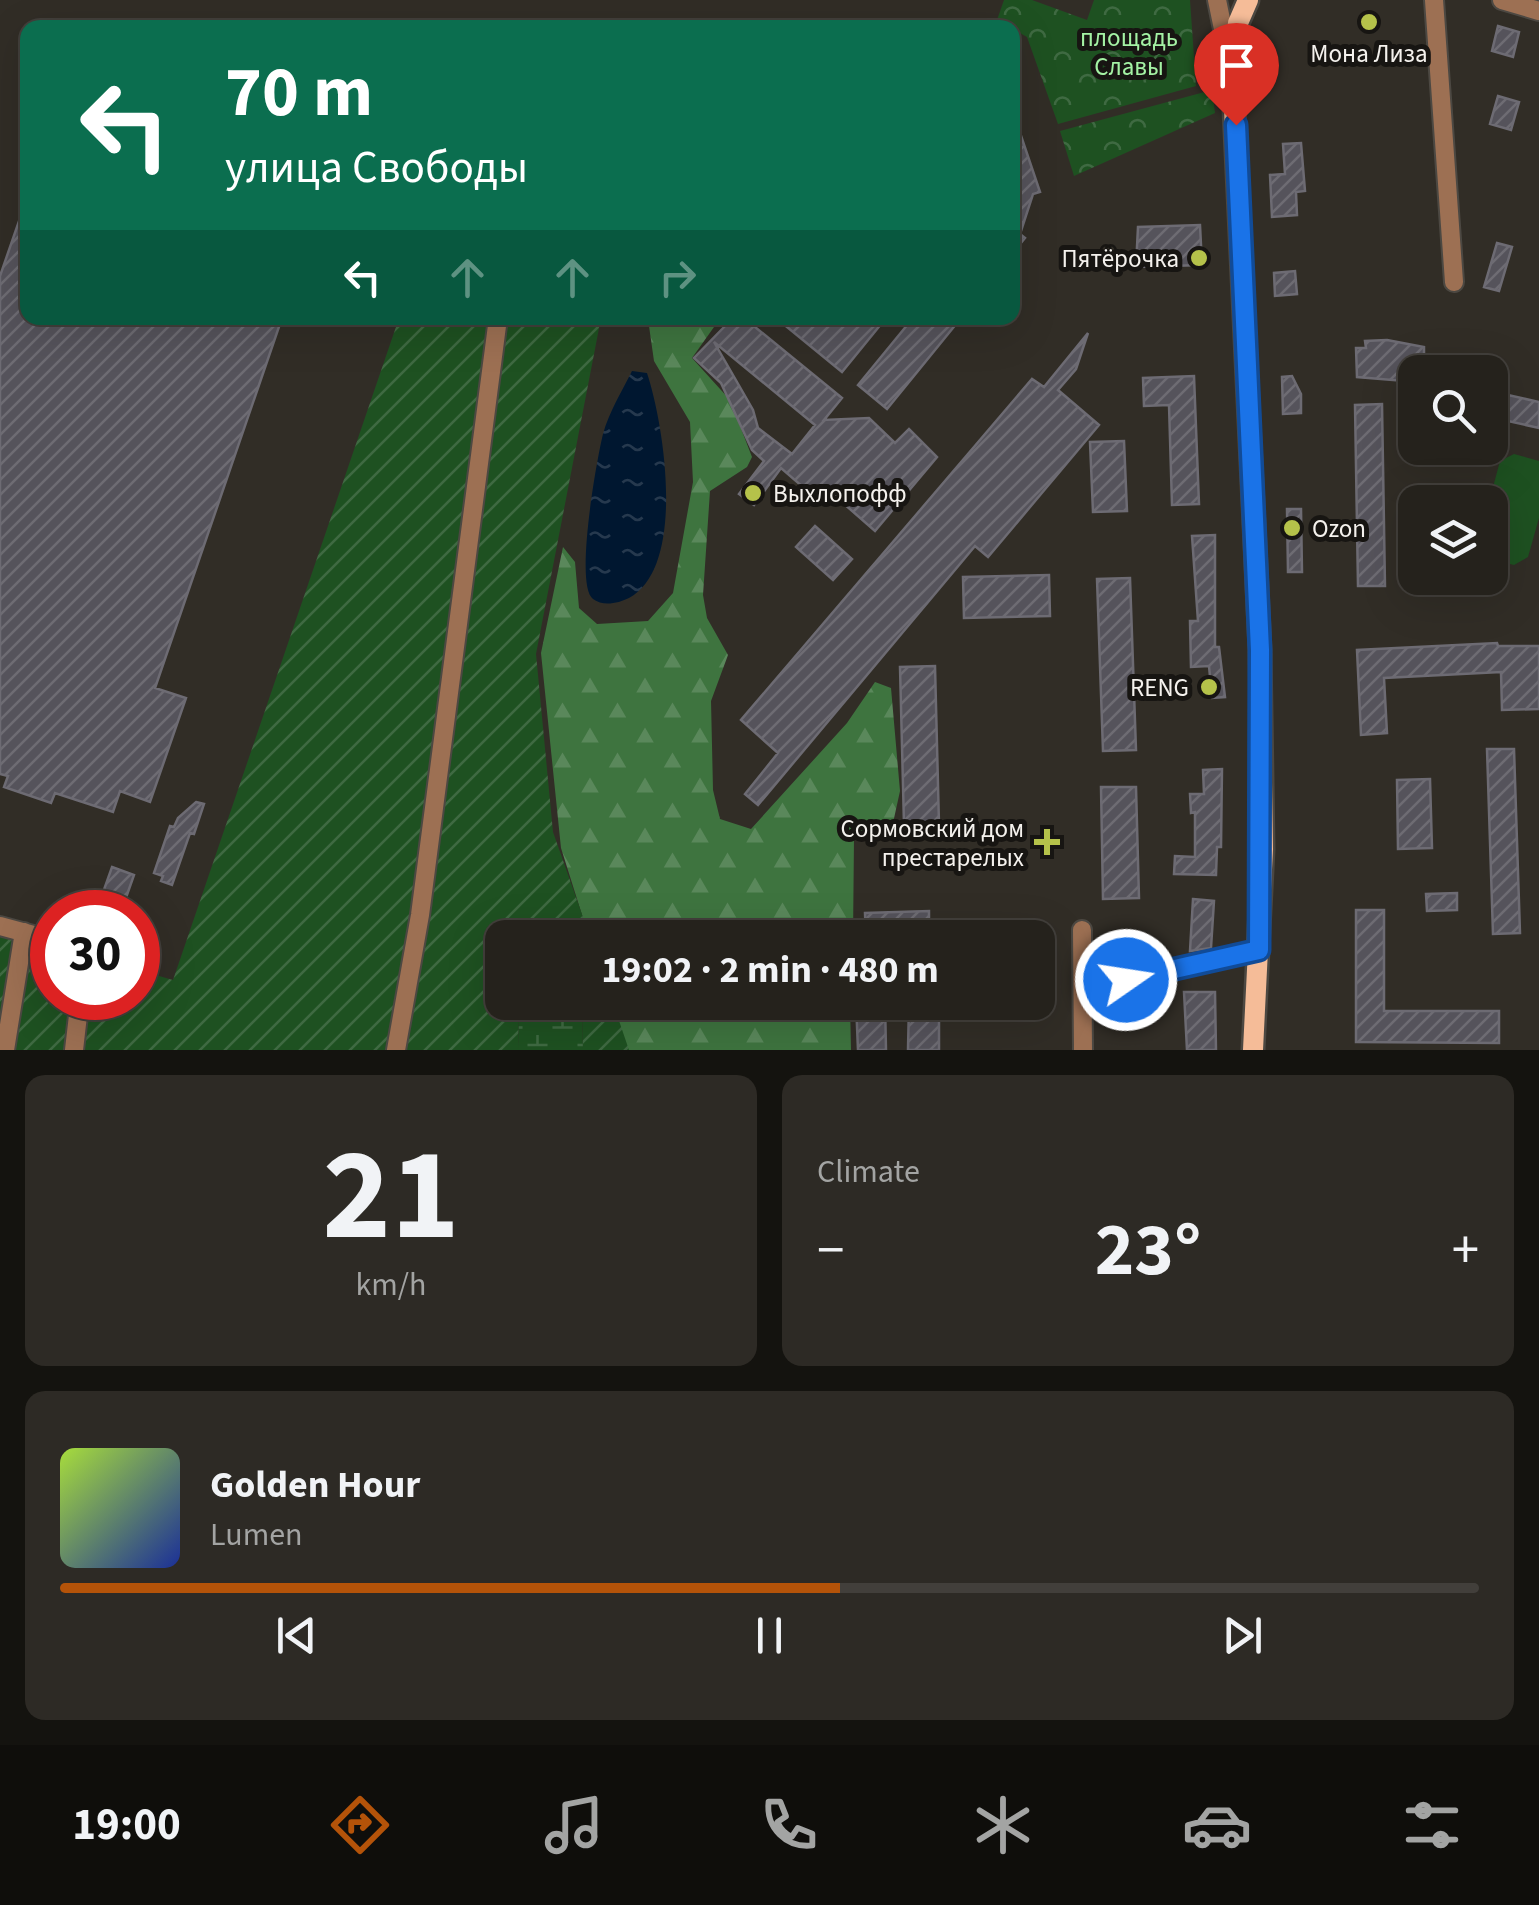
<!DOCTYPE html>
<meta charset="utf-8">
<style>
:root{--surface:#25221c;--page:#2d2a25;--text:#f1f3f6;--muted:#a3a4a3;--line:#423f3b;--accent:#b45309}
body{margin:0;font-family:"Source Sans 3",sans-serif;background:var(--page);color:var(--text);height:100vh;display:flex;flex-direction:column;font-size:38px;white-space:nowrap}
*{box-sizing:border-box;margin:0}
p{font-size:32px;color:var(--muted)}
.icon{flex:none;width:55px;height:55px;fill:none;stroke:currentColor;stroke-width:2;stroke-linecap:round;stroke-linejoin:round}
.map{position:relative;height:1050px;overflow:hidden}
.sheet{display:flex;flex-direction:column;gap:25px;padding:25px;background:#14130f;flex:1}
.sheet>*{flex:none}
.banner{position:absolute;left:20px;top:20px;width:1000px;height:305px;border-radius:20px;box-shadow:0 10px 40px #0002,0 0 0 2px var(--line);background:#0b6e4f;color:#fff;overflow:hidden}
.controls{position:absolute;left:1398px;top:355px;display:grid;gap:20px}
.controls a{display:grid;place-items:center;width:110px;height:110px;border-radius:20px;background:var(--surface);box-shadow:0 10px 40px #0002,0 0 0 2px var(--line);font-size:50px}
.speed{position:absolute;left:30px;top:890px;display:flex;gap:20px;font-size:50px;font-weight:700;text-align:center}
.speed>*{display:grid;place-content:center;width:130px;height:130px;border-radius:50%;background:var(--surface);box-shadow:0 10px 40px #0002,0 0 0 2px var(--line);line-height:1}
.speed .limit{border:15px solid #d22;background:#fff;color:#111}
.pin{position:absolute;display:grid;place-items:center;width:85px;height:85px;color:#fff;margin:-102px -42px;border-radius:50% 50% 50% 0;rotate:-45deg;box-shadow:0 0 10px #0007}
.pin .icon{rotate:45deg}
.me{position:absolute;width:110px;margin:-55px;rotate:77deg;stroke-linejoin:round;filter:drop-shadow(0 0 8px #0008)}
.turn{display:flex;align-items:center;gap:35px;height:210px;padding:0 40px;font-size:45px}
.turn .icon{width:130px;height:130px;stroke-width:2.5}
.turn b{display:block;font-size:70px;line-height:85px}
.lanes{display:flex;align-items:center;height:95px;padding:0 40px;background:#0003;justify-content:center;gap:50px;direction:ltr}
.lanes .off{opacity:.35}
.big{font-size:75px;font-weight:700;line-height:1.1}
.sheet .card{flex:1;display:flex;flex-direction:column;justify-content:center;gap:15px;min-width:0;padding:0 35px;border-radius:20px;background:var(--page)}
.sheet .dial{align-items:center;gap:0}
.dial b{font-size:130px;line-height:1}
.song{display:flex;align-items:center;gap:30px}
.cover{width:120px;height:120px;border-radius:15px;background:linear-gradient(135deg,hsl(80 70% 55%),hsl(230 70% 35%))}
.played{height:10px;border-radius:5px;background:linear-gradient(90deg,var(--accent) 55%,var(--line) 55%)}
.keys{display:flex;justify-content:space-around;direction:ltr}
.heat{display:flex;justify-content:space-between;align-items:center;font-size:55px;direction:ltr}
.sheet .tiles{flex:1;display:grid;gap:25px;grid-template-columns:1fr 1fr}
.card:last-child{grid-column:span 2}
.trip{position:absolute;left:485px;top:920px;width:570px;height:100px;border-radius:20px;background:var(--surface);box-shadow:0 10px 40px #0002,0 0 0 2px var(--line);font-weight:700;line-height:100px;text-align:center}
.tabs{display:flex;height:160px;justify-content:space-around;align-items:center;background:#0f0e0b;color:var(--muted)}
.tabs .icon{width:70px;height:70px}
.tabs .on{color:var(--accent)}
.tabs b{font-size:45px;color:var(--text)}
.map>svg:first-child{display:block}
</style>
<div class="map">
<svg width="1539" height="1050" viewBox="0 0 1539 1050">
<defs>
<pattern id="forest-firs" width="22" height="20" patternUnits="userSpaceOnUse" patternTransform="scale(2.5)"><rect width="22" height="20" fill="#3e743f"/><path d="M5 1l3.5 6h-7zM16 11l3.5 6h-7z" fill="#5a885b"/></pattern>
<pattern id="wetland-marsh" width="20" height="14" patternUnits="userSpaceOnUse" patternTransform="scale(2.5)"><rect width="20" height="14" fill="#1e5121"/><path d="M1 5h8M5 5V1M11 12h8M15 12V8" fill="none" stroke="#3f6a42"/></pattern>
<pattern id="park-crowns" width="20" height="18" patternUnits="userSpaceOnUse" patternTransform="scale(2.5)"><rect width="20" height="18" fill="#1e5121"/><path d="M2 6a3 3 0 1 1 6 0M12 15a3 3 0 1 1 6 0" fill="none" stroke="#3f6a42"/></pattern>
<pattern id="garden-furrows" width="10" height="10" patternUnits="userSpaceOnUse" patternTransform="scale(2.5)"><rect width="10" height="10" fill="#1e5121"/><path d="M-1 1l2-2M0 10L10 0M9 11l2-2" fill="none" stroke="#3f6a42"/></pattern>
<pattern id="water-ripples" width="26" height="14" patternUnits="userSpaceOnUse" patternTransform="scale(2.5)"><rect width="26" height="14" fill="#001730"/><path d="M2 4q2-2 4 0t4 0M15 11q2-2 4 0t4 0" fill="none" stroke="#26394e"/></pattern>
<pattern id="building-hatch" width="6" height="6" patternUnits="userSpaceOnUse" patternTransform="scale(2.5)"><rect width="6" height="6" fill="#55535b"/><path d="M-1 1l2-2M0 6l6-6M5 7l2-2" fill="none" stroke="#6e6c73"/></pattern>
</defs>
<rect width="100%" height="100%" fill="#312d26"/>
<path fill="url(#forest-firs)" d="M643 318H703L714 327 692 358 730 400 752 457 747 467 710 491 703 595 707 618 728 655 711 701 713 790 720 819 751 829 847 723 875 682 891 688 900 791 893 823 854 837 853 937H589L561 848 541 653 563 547 575 562 579 608 597 624 648 621 673 593 693 482 690 422 654 361 649 326Z
M597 1003H850L851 1050H597Z"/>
<path fill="url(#wetland-marsh)" d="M519 1003H582L583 1050H518Z"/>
<path fill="url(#park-crowns)" d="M1004 0H1032L1087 20 1094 0H1190L1196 86 1058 124 1027 37 997 20Z
M1212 90 1215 113 1074 176 1060 131Z"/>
<path fill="url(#garden-furrows)" d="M399 318H601L536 654 553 832 590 937 502 938V1002L519 1003 518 1050H0V931L52 946V998H138V970L173 980Z
M582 1003H613L629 1050H583Z"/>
<path fill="#1e5121" d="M1514 454 1539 461V518L1528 557 1514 565 1490 559 1489 502 1500 461Z"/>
<path fill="url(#water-ripples)" d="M632 371 647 373C664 424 687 567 629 598 619 603 603 607 593 599 574 585 597 458 603 434 609 412 622 391 632 371Z"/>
<path fill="url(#building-hatch)" stroke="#6d6b73" stroke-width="2.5" fill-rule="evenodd" d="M1498 26 1519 32 1513 57 1492 51Z
M1498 96 1519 102 1511 130 1490 124Z
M1012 109 1040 192 1033 194 1020 234 1025 238 1012 254Z
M1301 143 1305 191 1296 192 1297 215 1272 217 1270 175 1285 174 1283 144Z
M26 201 28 318H282L155 688 186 698 150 802 120 791 113 812 55 793 51 803 4 787 8 776 0 774V276Z
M1200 225 1202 265 1136 267 1138 227Z
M1497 243 1512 247 1499 291 1484 287Z
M1295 271 1297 294 1275 296 1274 273Z
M718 318H744L842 398 824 420 869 418 895 443 909 429 937 457 875 531 827 489 818 500 781 468 754 505 739 494 764 461 752 450 721 383 694 358 727 324ZM714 342 815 425 792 454 758 428 753 410Z
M776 318H886L842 372Z
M913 318H961L887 409 858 385Z
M1088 333 1076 369 1058 390 1099 425 988 557 975 546 758 805 745 794 778 753 741 720 1032 379 1044 387Z
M1387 340 1424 347V372L1404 376V381L1357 377 1356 348H1366L1365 341Z
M1194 376 1199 504 1172 505 1169 405 1144 406 1143 378Z
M1292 376 1301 394V413L1283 414 1282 377Z
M1490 391 1539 402V428L1490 417Z
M1382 404 1385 586H1358L1355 405Z
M1124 441 1127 511 1093 512 1090 442Z
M1287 509H1301L1302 572H1288Z
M815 526 852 559 833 580 796 547Z
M1215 535V647H1219L1225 697 1212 698 1209 666 1191 667 1190 621H1198L1192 536Z
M1049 575 1050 616 964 618 963 577Z
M1130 578 1136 750 1103 751 1097 579Z
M1497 643 1498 646H1539V709L1502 710 1501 672 1384 678 1387 733 1361 735 1357 650Z
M935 666 939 824 904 825 900 667Z
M1487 749H1514L1520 933 1493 934Z
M1222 769 1221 847H1217L1216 875 1174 874 1175 856 1195 857V812L1191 813 1190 794H1204L1203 770Z
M1430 779 1432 848 1398 849 1397 780Z
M1101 787H1136L1139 898 1103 899Z
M196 802 204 804 194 834 190 833 172 885 161 881 163 876 154 873 170 826 174 827 178 818Z
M112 867 134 875 122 909 127 912H84L89 898 100 901Z
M1457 893V910L1427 911 1426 894Z
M1193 899 1214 901 1211 948 1190 951Z
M1356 910H1384V1011H1499V1043L1356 1042Z
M929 911V938H866L865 913Z
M1184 992H1215L1216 1050H1187Z
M856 1002H885L886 1050H858Z
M909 1002H939V1050H908Z"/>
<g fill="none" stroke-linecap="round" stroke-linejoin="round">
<g stroke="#4c4842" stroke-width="22">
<path id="minor" d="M1217 0 1230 63
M1434 0 1454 282
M1502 0 1539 11
M0 926 52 940
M1082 930 1083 1050
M1084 983 1127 981 1259 950
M5 1050 24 932
M74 1050 80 998
M396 1050 420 915 498 318"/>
</g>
<g stroke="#4c4842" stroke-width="25">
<path id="major" d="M1248 0 1238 23 1232 68 1260 650 1263 849 1253 1050"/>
</g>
<use href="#minor" stroke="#9d7053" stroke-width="18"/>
<use href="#major" stroke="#f5bc98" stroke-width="20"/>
</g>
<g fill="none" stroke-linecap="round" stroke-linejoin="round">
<g stroke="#114b97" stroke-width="25">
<path id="route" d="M1126 980 1259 950 1260 650 1236 125"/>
</g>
<use href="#route" stroke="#1a73e8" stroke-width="18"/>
</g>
<g fill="#b5c24a" stroke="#171512" stroke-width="4">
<circle cx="1369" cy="22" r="10"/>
<circle cx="1199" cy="258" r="10"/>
<circle cx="753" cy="493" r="10"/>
<circle cx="1292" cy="528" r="10"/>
<circle cx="1209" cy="687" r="10"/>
<path d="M1042 827h10v10h10v10h-10v10h-10v-10h-10v-10h10z"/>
</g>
<g text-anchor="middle" stroke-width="10" stroke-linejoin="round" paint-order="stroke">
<g font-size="25" fill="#a4f2a4" stroke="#171512">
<text x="1129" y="46">площадь<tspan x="1129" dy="29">Славы</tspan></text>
</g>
<g font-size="25" fill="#f4f1ed" stroke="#171512" text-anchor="end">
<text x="1369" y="62" text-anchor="middle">Мона Лиза</text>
<text x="1179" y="267">Пятёрочка</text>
<text x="773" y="502" text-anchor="start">Выхлопофф</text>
<text x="1312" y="537" text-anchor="start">Ozon</text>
<text x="1189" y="696">RENG</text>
<text x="1024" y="837">Сормовский дом<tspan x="1024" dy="29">престарелых</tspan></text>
</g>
</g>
</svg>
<div class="controls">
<a><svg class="icon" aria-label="search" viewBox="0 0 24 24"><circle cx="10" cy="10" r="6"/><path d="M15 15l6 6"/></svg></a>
<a><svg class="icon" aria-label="layers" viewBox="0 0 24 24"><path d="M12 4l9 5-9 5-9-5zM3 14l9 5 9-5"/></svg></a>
</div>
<div class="speed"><div class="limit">30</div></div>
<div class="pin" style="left:1236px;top:125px;background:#d93025"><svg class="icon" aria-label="arrive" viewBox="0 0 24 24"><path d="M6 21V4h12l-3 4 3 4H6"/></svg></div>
<svg class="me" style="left:1126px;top:980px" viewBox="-20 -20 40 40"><circle r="17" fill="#1a73e8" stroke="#fff" stroke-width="3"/><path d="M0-11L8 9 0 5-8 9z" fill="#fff"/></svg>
<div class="trip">19:02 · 2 min · 480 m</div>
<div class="banner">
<div class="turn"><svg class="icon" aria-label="left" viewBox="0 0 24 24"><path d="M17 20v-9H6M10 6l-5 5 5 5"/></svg><div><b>70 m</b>улица Свободы</div></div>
<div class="lanes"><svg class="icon" aria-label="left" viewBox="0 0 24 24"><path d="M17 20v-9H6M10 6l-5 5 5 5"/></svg><svg class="icon off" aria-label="ahead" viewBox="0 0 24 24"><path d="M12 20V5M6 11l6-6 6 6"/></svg><svg class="icon off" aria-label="ahead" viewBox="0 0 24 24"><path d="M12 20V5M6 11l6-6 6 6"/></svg><svg class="icon off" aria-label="right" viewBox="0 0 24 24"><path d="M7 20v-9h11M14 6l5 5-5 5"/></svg></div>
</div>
</div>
<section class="sheet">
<div class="tiles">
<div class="card dial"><b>21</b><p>km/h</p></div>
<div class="card"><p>Climate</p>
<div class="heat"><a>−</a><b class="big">23°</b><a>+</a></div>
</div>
<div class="card">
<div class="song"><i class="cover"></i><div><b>Golden Hour</b><p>Lumen</p></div></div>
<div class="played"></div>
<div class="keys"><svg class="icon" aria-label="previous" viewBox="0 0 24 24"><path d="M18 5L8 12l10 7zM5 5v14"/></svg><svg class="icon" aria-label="pause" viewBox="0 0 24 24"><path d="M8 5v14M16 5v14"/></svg><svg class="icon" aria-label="next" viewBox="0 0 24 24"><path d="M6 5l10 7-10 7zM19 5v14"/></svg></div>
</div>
</div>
</section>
<nav class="tabs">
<b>19:00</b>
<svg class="icon on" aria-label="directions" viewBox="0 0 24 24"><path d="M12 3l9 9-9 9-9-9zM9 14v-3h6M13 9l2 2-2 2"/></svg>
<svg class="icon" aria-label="music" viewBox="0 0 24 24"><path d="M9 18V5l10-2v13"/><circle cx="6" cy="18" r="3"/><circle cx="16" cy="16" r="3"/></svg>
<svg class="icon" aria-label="phone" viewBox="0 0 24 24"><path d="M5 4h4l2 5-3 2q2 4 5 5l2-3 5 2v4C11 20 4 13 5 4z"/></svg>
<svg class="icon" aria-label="climate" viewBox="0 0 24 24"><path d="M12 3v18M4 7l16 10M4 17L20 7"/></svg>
<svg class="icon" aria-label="car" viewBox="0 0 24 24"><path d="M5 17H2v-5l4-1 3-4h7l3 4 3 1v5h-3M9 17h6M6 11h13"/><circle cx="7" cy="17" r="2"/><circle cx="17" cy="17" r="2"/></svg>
<svg class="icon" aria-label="filters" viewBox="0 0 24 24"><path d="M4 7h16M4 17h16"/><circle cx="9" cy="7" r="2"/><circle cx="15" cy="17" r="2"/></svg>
</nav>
